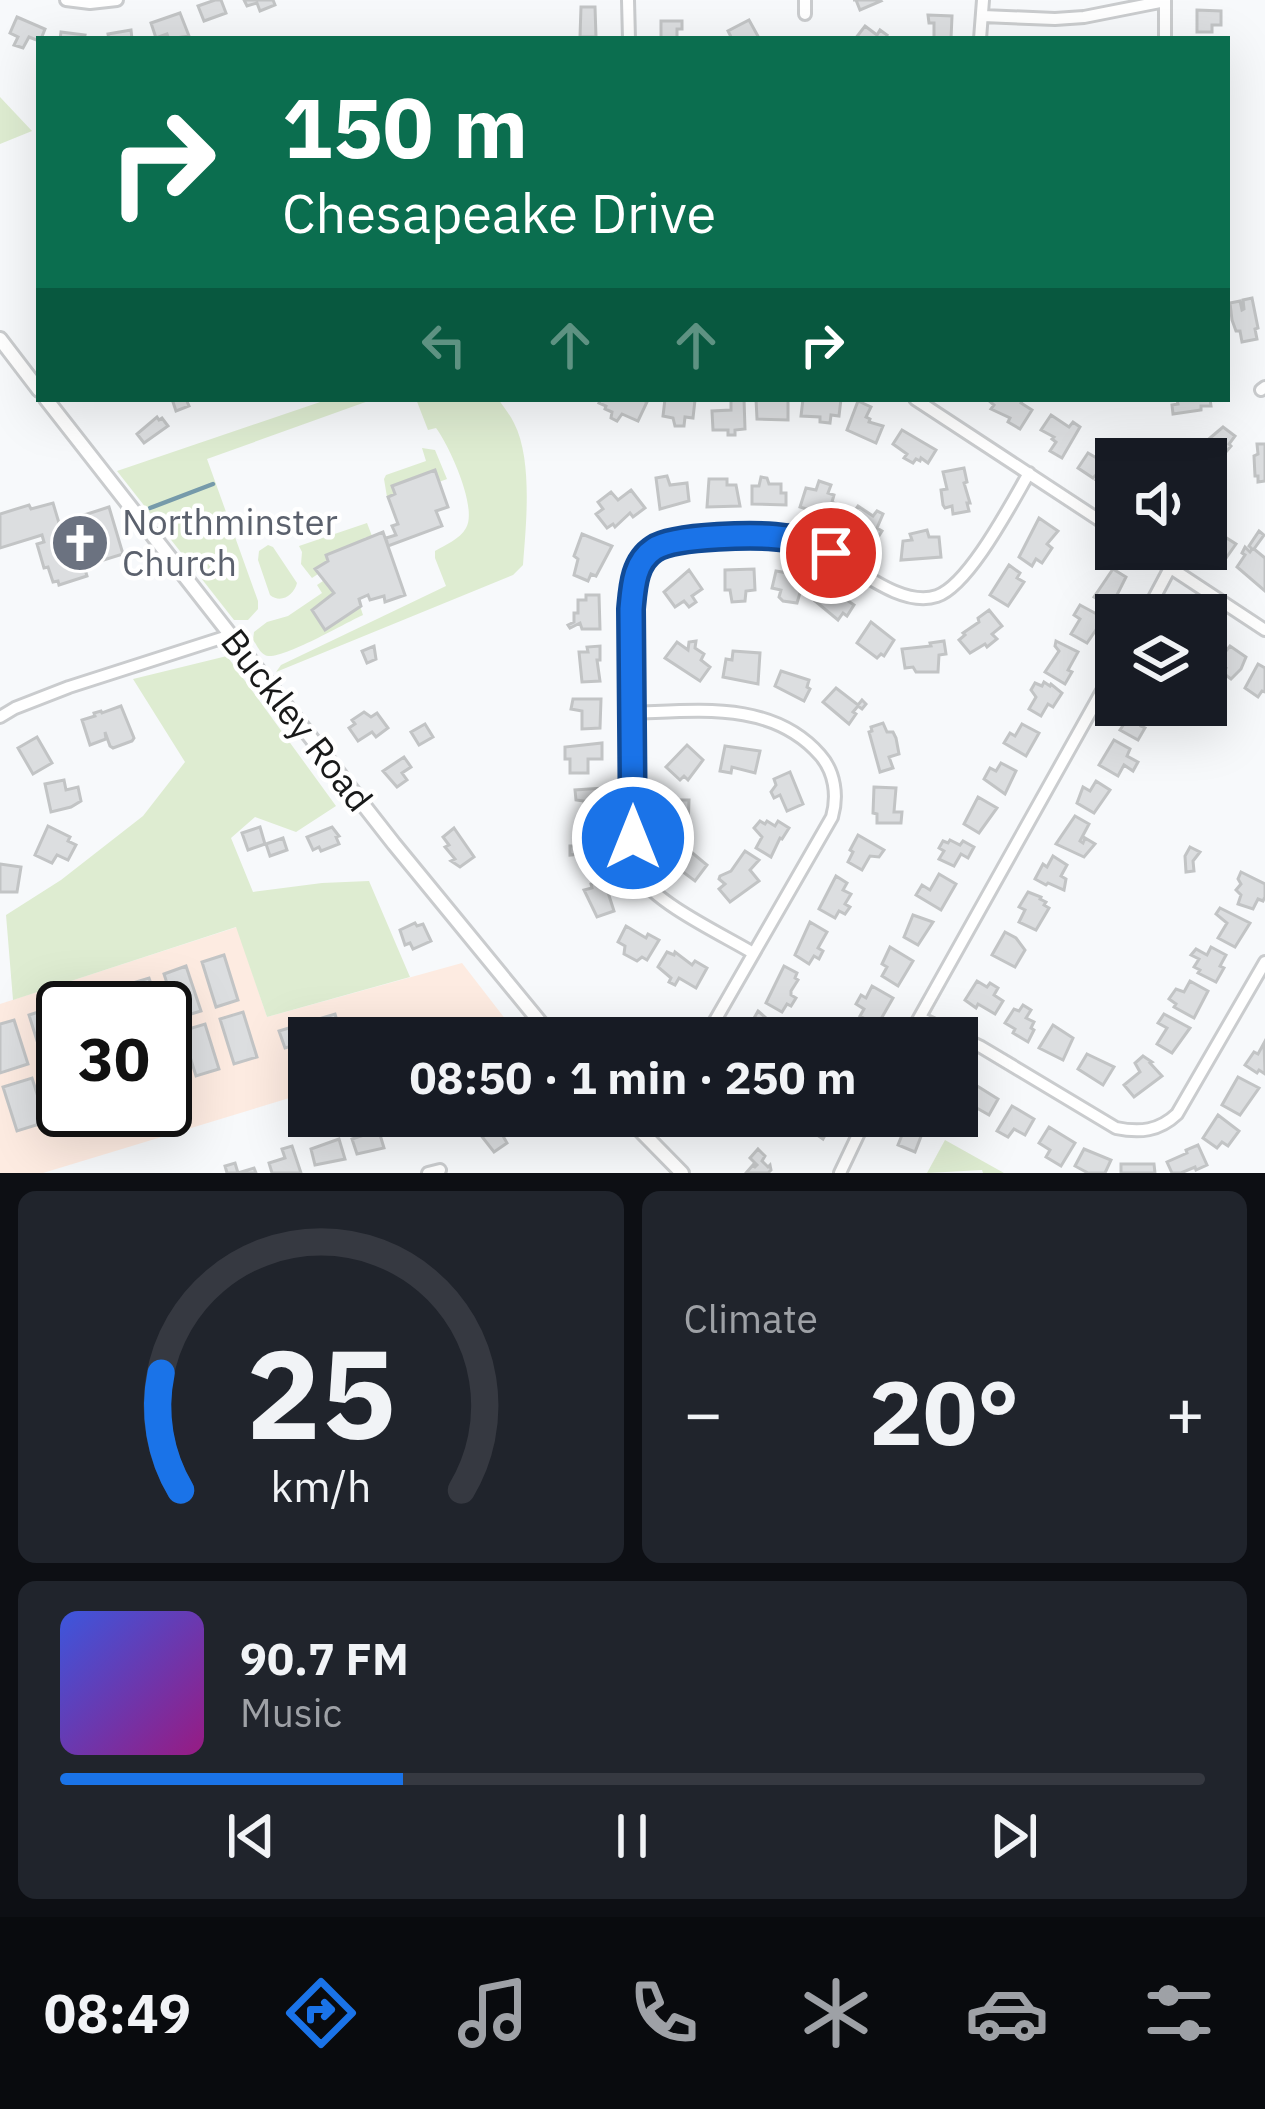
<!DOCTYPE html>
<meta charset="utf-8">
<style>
:root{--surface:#171b24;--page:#20242c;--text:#f1f3f6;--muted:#9ea1a6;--line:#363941;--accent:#1a73e8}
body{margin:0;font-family:"IBM Plex Sans",sans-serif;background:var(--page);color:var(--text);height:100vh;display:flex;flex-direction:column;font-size:45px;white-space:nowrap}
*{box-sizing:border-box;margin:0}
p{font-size:39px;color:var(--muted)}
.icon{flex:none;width:66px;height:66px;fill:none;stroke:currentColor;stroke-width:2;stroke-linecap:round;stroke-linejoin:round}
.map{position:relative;height:1173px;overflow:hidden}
.details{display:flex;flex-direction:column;gap:18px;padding:18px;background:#0d0f14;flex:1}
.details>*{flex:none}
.guide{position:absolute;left:36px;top:36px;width:1194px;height:366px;border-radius:0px;box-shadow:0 12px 48px #0002;background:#0b6e4f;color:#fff;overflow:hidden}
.controls{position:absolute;left:1095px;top:438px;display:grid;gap:24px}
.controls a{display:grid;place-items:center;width:132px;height:132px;border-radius:0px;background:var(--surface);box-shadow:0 12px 48px #0002;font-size:60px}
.speed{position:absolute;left:36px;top:981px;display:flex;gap:24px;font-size:60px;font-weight:700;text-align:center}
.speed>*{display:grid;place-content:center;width:156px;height:156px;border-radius:50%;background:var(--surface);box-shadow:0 12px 48px #0002;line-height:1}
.speed .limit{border:6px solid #111;border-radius:18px;background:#fff;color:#111}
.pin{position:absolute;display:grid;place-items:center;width:102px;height:102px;color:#fff;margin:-51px;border:6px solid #fff;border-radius:50%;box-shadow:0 3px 12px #0007}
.me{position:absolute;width:132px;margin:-66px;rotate:0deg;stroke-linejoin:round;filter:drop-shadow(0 0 9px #0008)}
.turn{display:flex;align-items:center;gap:42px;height:252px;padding:0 48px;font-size:54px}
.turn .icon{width:156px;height:156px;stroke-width:2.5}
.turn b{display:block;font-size:84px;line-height:102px}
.lanes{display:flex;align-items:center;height:114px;padding:0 48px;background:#0003;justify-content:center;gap:60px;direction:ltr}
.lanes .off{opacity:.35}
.big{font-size:90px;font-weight:700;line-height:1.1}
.details .card{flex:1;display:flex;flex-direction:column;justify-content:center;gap:18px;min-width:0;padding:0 42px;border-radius:18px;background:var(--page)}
.details .dial{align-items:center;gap:0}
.dial svg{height:312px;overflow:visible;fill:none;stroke:var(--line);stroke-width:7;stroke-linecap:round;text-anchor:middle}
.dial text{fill:var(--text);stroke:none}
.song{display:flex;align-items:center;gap:36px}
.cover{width:144px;height:144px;border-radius:18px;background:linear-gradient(135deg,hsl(230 70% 55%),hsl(310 70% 35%))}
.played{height:12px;border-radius:6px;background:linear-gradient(90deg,var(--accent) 30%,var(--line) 30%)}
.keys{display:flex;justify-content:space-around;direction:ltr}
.heat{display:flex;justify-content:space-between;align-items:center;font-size:66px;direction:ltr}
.details .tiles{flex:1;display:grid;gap:18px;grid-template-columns:1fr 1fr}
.card:last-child{grid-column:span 2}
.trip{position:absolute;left:288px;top:1017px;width:690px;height:120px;border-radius:0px;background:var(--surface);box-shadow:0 12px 48px #0002;font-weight:700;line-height:120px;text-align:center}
.tabs{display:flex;height:192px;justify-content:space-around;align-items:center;background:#090b0e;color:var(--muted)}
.tabs .icon{width:84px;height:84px}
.tabs .on{color:var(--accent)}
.tabs b{font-size:54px;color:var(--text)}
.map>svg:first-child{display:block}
</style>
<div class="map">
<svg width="1265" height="1173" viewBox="0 0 1265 1173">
<rect width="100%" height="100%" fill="#f7f9fb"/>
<path fill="#fdebe1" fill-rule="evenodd" d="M237 927 267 1017 462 963 513 1029 485 1038H309V1092L43 1173H0V1004ZM63 1008H165V1110H63Z"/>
<path fill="#deecd1" d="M0 97 32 131 0 144Z
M329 399H374L207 459 258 601V609L248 620H234L117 471Z
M416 399H498C504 407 510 415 514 423 533 460 526 525 523 565L513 575 276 672 281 665 446 586 435 558V551C445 545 460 539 466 528 478 508 449 445 436 428L428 430Z
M422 448 435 450 447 479 439 482 434 471 393 485 395 494 387 497 384 479 386 475 426 461Z
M367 523 372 536 364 538 365 542 326 555 328 561 315 569 318 574 312 578 301 564 302 552 299 546Z
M268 545 273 547 297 583C294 595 281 604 270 595L258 560 259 551Z
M323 581 334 593 312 610 324 629 360 606 363 615C347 622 277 663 265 655 259 652 257 645 253 640L254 632 267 622 288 616 322 593 317 585Z
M227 656 336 806 296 832 255 817 231 838 253 892 322 883 369 881 410 977 267 1017 236 927 13 1000 6 915 61 880 143 816 185 762 133 679Z
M945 1140 1004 1173H983L982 1170 927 1173Z"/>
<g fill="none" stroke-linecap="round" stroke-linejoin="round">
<path stroke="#769aaa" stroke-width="4.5" d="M150 508 213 484"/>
</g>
<path fill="#dcdee0" stroke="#c2c4c5" stroke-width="3" d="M215 0H221L226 13 204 21 198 6Z
M244 0H273L275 5 260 11 257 3 247 6Z
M853 0H880L881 1 860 10 856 0Z
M581 7H595L596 37H580Z
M1197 10 1221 11V25H1212V32H1197Z
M180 13 189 36 169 39 167 34 156 38 151 23Z
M928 15 952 16 951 39H934V23H929Z
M17 17 45 29 41 39 39 41 29 37 23 48 14 45 18 37 10 33Z
M749 20 759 38 732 39 728 31Z
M661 21H682V29H677V39H661Z
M865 26 877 35 880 30 887 35 884 39H855Z
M131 30 132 39H109L108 34Z
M61 32 85 35 84 39H60Z
M1252 298 1258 328 1255 329 1257 339 1242 342 1240 331H1236L1232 320 1230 303 1240 301 1242 310 1244 309 1243 300Z
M172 399H186L189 406 176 411Z
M601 399H641L647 402 638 421 622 414 617 421 611 418 612 412 605 409 606 406 599 403Z
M665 399 695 400 693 418 685 417 684 426H675L673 418 663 416Z
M731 399H744L745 429 735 430V435H728V430H713L712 411 731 410Z
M756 399H788V420L757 419Z
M803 399H841L839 416 831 415 830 423 820 422V417L801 416Z
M987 399H1023L1021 403 1032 410 1020 429 1008 422 1010 418 991 409 994 405Z
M1170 399H1210L1211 406H1201V410L1173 414 1172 405 1178 404 1177 400Z
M858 401 871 407 866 417 870 419 869 422 883 426 876 443 847 430Z
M1051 415 1069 427 1073 422 1080 427 1062 458 1050 451 1056 442 1052 439 1054 437 1041 430Z
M157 417 159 420 162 418 168 426 144 443 137 434Z
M1223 427 1235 436 1229 444 1231 446 1213 467 1206 462 1209 458 1207 456 1202 459 1198 456 1203 444Z
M902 430 936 450 928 463 921 458 920 461 916 459 913 463 904 458 907 454 893 444Z
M1257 444H1265V481L1258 482V476H1255L1254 456 1258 454Z
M1088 453 1100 460 1106 455 1114 460 1112 466 1115 467 1110 474 1114 477 1107 487 1096 480 1098 478 1095 476 1093 478 1078 468Z
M964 468 967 482 964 483 970 503H967L969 511 953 514 952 506 945 508 943 505 941 490 947 489 943 472Z
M435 470 448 507 436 511 442 526 388 546 386 538 396 535 392 526 398 524 388 497 395 494 392 486Z
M667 476 670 485 687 483 689 501 660 509 656 478Z
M761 477 767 478 769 484H781V493H786V505L752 504V486H759Z
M709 479H727V485H736L740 506 707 507Z
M819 481 831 485 828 493 834 495 832 502 836 504 832 517 800 507 806 488 816 490Z
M631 490 645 508 633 517 630 513 615 527 613 524 607 528 596 514 603 509 598 502 611 492 618 500Z
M53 503 59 523 109 507 123 554 84 566 87 576 59 585 58 581 53 582 48 567 44 568 37 544 44 542 42 535 0 548V514L29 505 31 509Z
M858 506 873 516 877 511 883 514 877 528 882 531 875 542 847 522Z
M1039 518 1058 531 1047 544 1052 548 1042 563 1036 559 1032 566 1019 557Z
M927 530 929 537H939L941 557 901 560 903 541 912 540 910 534Z
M1214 530 1236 544 1226 558 1217 551 1214 555 1204 549 1206 539Z
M1259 531 1264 535 1254 549 1265 558V591L1237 567 1245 555 1242 553 1245 547 1250 552 1252 549 1249 546Z
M383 532 405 595 385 602 384 596 370 600 368 595 359 599 361 606 325 630 312 610 334 593 315 569 328 561 326 555Z
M582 534 612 546 596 576 591 574 588 581 574 575 578 559 574 556Z
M1009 565 1020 573 1017 578 1024 582 1008 606 990 595Z
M754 569 755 590 746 591 745 601 732 602 730 590H725V570Z
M1113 569 1126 577 1111 607 1094 597Z
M689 570 702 589 692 596 696 602 689 607 684 601 675 607 664 592Z
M776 571 805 576 797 603 783 601 779 597 781 590 772 588Z
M826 586 854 605 847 616 843 613 838 620 815 601Z
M586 595H599L600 629H582L580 623 570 628 568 625 574 622V613H578V600H586Z
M1080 605 1104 618 1087 643 1071 634 1080 619 1074 615Z
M989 610 1002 626 992 634 997 639 987 647 985 644 970 653 959 640 965 635 963 633 979 622 978 618Z
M871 622 894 640 884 656 881 654 877 658 857 643Z
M696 641 695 648 704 654 701 660 710 667 700 681 665 658 677 642 688 650 689 642Z
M944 641 946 654 939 655 938 672H916L913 667 905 668 902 649 931 646 930 643Z
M1056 641 1078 652 1068 670 1072 672 1065 684 1045 672 1059 651 1055 646Z
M1217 645 1226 651 1230 646 1246 657 1241 669 1231 679 1223 673 1226 668 1209 657Z
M374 646 376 659 367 663 362 651Z
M600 646V660H597L600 681 582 682 579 652H588L587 647Z
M733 651 760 653 758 684 723 677 726 659 732 660Z
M1258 664 1265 668V692L1262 691 1258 697 1245 688Z
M781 671 809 680 807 687 810 689 804 701 775 686Z
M1044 682 1050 686 1051 684 1062 693 1053 707 1048 704 1041 716 1029 709 1036 697 1031 690 1035 683 1042 686Z
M836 688 858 705 862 700 866 704 862 709 858 706 853 712 856 714 849 724 823 702Z
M573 699H601L600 728 582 729V711L571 709Z
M1148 705 1152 707 1141 726 1145 728 1138 740 1120 730 1137 705Z
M121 706 134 738 132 741 113 748 110 746 105 732 106 739 90 745 82 720 95 716 94 713 101 711 102 713Z
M364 712 371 717 377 713 388 728 376 737 372 732 358 741 349 728 355 724 352 720Z
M883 723 887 732H893L896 738 899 754 889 757 893 768 880 772 869 732 872 731 871 727Z
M425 724 433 737 419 745 411 732Z
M1022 724 1039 733 1026 756 1004 743 1010 733 1015 736Z
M37 737 52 763 33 774 18 748Z
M1114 740 1130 749 1127 756 1138 762 1133 771 1124 765 1118 776 1099 765Z
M602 743V759H588V773H570V759H565V747Z
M687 745 703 760 688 780 684 776 680 780 666 767Z
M725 746 760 751 755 773 732 767 731 773 720 771Z
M404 757 411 767 402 773 407 780 397 787 383 771Z
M1001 763 1016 771 1005 794 984 779 990 768 996 771Z
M790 772 803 804 787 811 780 795 774 798 771 792 776 785 774 779Z
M64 780 66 790 78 787 81 801 71 807 51 812 45 784Z
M1096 781 1110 790 1094 813 1077 803 1083 787 1090 791Z
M874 787 896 788 894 812H902L901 823H877V814L873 813Z
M603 788 602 818 584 819V801L576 800 575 790Z
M978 797 997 808 979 833 964 824Z
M667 800H689L688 829H667Z
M1075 816 1089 824 1080 841 1083 843 1085 838 1095 844 1084 857 1056 844Z
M760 821 765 824 767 821 775 826 778 821 789 828 782 839 780 838 771 857 756 848 762 837 754 828Z
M48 826 70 837 68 841 76 845 68 860 57 855 52 863 35 855Z
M260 827 265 844 248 850 242 833Z
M332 827 339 836 336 837 339 844 321 851 319 847 313 850 307 837Z
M454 828 474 857 460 867 451 861 455 859 445 847 449 845 443 837Z
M589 830H602L603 866H582V854L570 855V846H575V838L589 834Z
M858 835 884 850 879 857 870 856 862 870 848 862 853 852 850 850Z
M283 838 287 850 270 856 266 844Z
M950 840 960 845 963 841 974 847 968 858 961 854 954 866 939 859 944 851 939 848 943 841 948 843Z
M684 846 707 865 695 881 671 863Z
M1190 847 1200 852 1193 861 1194 871 1186 872 1185 856Z
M745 851 759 860 750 870 759 881 730 902 719 889 725 884 719 879 720 876 731 871Z
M1053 856 1067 865 1061 876 1066 879 1064 890 1048 883 1046 885 1035 879 1043 864 1047 867Z
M0 864 21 867 17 892H0Z
M1241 872 1265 884V897L1263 901 1258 899 1253 909 1238 904 1241 895 1236 890 1241 884 1238 879Z
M939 874 956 884 941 910 916 895 922 885 930 890Z
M836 876 847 883 843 890 851 894 845 904 850 907 845 914 839 911 835 918 819 909Z
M604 880 614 911 597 917 584 890 592 888 591 884Z
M1028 892 1041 897 1040 899 1046 902 1044 905 1049 908 1036 930 1019 922 1025 910 1019 907Z
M1220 908 1250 923 1235 947 1218 938 1227 923 1216 914Z
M913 915 933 922 918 945 904 937Z
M810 922 827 932 818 948 823 951 819 959 814 956 809 964 795 955Z
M415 923 417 926 423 924 431 941 413 949 410 943 405 945 400 930Z
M626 926 646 938 648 934 659 940 647 960 642 957 637 961 624 954 625 946 618 942Z
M1005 932 1016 938 1025 950 1015 967 992 955Z
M890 947 913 961 898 986 882 976 887 967 882 964Z
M1211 947 1226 955 1220 966 1224 968 1216 982 1198 973 1200 970 1194 967 1199 959 1191 955 1196 949 1207 955Z
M667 952 674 955 675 952 692 965 695 961 707 968 696 988 679 978 675 985 669 982 671 978 658 967Z
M224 955 238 1000 216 1007 202 962Z
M186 966 201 1011 178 1018 164 974Z
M784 966 797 973 795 978 798 980 791 991V995L796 998 791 1006 787 1004 782 1012 766 1003Z
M149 978 159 1008H122L116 988Z
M977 981 987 987 990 983 998 988 994 995 1003 1001 995 1014 978 1004 976 1008 965 1000Z
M1190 981 1208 991 1194 1018 1174 1007 1176 1004 1169 999 1176 989 1184 992Z
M872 986 893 998 877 1026 860 1016 864 1009 856 1004 861 995 866 998Z
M100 993 105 1008H69L67 1004Z
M1023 1005 1031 1010 1026 1018 1034 1022 1031 1028 1034 1030 1028 1042 1013 1033 1015 1029 1005 1023 1014 1009 1019 1011Z
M51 1008 63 1044V1054L43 1060 29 1015Z
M758 1011 774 1025 768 1035 772 1038H743Z
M243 1012 257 1057 234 1064 220 1019Z
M335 1014 340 1031 309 1038V1041L285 1048 279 1031Z
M1164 1014 1190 1028 1172 1053 1157 1044 1167 1028 1158 1023Z
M14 1020 28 1064 0 1073V1024Z
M851 1023 870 1034 868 1038H846L844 1034Z
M205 1024 219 1069 196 1076 182 1031Z
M1053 1025 1073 1038 1063 1060 1039 1048Z
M167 1036 181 1080 165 1085V1037Z
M1264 1043 1265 1074 1259 1070 1257 1073 1245 1065 1254 1052 1258 1054Z
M1087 1054 1114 1067 1103 1085 1078 1069Z
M1143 1056 1152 1062 1150 1063 1162 1076 1134 1097 1124 1085 1140 1072 1135 1063Z
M63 1067V1110H83L61 1117 46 1073Z
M1238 1077 1259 1088 1240 1115 1222 1105Z
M32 1078 46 1122 17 1131 3 1087Z
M974 1084 998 1099 989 1115 975 1107 971 1115 960 1109Z
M1012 1106 1034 1119 1025 1135 1014 1129 1008 1137 997 1131Z
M1218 1115 1239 1131 1228 1146 1222 1142 1217 1148 1203 1138Z
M495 1116H504L509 1123 499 1129 507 1143 494 1152 476 1129Z
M698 1116H727L722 1123 717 1120 712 1127Z
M804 1116H835L823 1139 800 1123Z
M905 1118 925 1126 915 1152 898 1145 902 1135 899 1133Z
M1049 1127 1075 1143 1061 1166 1046 1157 1050 1150 1039 1143Z
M367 1128 368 1131 378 1128 384 1148 357 1154 352 1139 361 1136 359 1130Z
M339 1139 345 1159 315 1165 311 1149Z
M1198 1145 1207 1165 1196 1170 1195 1167 1181 1173H1172L1167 1162 1187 1153 1186 1150Z
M292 1146 301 1173H272L269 1163 285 1158 282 1149Z
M758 1149 765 1156 762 1161 768 1167 770 1165 771 1170 768 1173H746L753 1165 755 1167 757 1165 750 1158Z
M1084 1149 1111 1160 1105 1173H1088L1075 1166Z
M235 1163 238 1173 254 1168 256 1173H227L225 1166Z
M1121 1164H1154L1155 1173H1121Z"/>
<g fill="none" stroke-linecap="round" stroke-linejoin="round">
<g stroke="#caccce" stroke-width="16">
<path id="minor" d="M66 0 90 3 117 0
M628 0 629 39
M805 0V14
M983 16 1055 19 1084 17 1165 1
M980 39 983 0
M1165 39V0
M1261 390 1265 387
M915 399 1116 531
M1142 549 1265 630
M1145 615 1170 568
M632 713C697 711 772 700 820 755 835 772 838 796 832 817L705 1038
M0 717 15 708 69 687 231 635
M753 953C725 936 655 903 640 876 634 864 634 851 633 838L631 609C633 590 633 572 645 557 666 531 774 532 805 542 843 554 896 610 937 596 969 585 1011 504 1029 473
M920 1018 981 1047 1116 1128C1140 1133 1159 1131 1177 1114L1265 962
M908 1038 1116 666
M428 1173 440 1170
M840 1173 867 1116"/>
</g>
<g stroke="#caccce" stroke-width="18">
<path id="tertiary" d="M0 339 39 390
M46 399 394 844 553 1038
M626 1116 682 1173"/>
</g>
<use href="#minor" stroke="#fff" stroke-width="10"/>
<use href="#tertiary" stroke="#fff" stroke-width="12"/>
</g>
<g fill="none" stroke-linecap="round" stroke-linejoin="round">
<g stroke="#114b97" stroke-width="30">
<path id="route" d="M633 838 631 609C633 587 634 562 654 549 675 535 760 534 786 538 802 540 816 547 831 553"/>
</g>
<use href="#route" stroke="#1a73e8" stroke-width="21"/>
</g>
<defs>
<g id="church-disc" transform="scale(3)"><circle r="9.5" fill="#6b7280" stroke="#fff"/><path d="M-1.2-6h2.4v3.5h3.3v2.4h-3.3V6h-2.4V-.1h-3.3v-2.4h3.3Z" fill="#fff"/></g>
</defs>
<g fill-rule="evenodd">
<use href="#church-disc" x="80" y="543"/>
</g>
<g text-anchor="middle" stroke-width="9" stroke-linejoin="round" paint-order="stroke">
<g font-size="36" fill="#5b616d" stroke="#fff" text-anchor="start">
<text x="122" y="535">Northminster<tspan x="122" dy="41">Church</tspan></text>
</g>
<g font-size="36" fill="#181919" stroke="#fff">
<text transform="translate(297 720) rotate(52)" y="13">Buckley Road</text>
</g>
</g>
</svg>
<div class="controls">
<a><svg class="icon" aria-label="sound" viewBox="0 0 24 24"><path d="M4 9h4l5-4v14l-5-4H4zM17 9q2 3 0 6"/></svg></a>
<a><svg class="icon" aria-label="layers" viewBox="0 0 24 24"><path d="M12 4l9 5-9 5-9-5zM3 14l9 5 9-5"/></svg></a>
</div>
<div class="speed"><div class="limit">30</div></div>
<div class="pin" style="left:831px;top:553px;background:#d93025"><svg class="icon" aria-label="arrive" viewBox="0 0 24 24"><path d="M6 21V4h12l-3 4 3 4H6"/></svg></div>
<svg class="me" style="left:633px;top:838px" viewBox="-20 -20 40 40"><circle r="17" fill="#1a73e8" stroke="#fff" stroke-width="3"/><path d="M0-11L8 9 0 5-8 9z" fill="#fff"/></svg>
<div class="trip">08:50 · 1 min · 250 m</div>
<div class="guide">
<div class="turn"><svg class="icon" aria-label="right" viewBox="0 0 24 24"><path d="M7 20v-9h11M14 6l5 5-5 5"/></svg><div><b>150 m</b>Chesapeake Drive</div></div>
<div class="lanes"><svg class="icon off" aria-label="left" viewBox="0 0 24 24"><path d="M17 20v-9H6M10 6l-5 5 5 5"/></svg><svg class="icon off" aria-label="ahead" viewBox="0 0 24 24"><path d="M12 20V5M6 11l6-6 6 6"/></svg><svg class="icon off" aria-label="ahead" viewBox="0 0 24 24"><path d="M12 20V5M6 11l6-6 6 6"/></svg><svg class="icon" aria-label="right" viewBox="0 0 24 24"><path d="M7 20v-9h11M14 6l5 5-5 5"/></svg></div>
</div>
</div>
<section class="details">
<div class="tiles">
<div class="card dial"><svg viewBox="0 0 100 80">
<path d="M14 69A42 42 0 1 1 86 69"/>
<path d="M14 69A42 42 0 0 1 9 39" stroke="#1a73e8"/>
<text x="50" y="56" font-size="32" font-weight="700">25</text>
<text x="50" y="72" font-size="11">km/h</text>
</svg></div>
<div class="card"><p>Climate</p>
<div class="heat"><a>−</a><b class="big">20°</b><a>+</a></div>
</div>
<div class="card">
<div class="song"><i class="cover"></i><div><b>90.7 FM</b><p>Music</p></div></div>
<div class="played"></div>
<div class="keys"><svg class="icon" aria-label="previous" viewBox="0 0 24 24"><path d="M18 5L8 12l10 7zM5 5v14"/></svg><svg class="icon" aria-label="pause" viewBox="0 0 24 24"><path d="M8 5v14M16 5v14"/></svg><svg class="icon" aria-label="next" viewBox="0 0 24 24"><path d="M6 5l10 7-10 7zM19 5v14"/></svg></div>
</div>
</div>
</section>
<nav class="tabs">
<b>08:49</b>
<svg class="icon on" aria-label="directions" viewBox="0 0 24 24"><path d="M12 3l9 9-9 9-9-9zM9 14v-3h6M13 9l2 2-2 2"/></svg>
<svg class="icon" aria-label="music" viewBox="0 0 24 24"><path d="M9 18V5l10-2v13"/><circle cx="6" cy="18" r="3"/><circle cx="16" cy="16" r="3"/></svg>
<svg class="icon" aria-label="phone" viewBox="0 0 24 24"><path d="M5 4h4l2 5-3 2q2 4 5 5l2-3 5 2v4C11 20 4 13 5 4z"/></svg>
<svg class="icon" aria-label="climate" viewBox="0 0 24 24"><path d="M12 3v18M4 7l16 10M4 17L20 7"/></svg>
<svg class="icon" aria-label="car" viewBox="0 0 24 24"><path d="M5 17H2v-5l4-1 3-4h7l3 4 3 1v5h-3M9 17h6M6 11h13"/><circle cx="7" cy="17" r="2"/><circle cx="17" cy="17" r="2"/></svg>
<svg class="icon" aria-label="filters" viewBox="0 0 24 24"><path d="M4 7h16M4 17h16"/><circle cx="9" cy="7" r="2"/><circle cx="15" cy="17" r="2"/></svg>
</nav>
